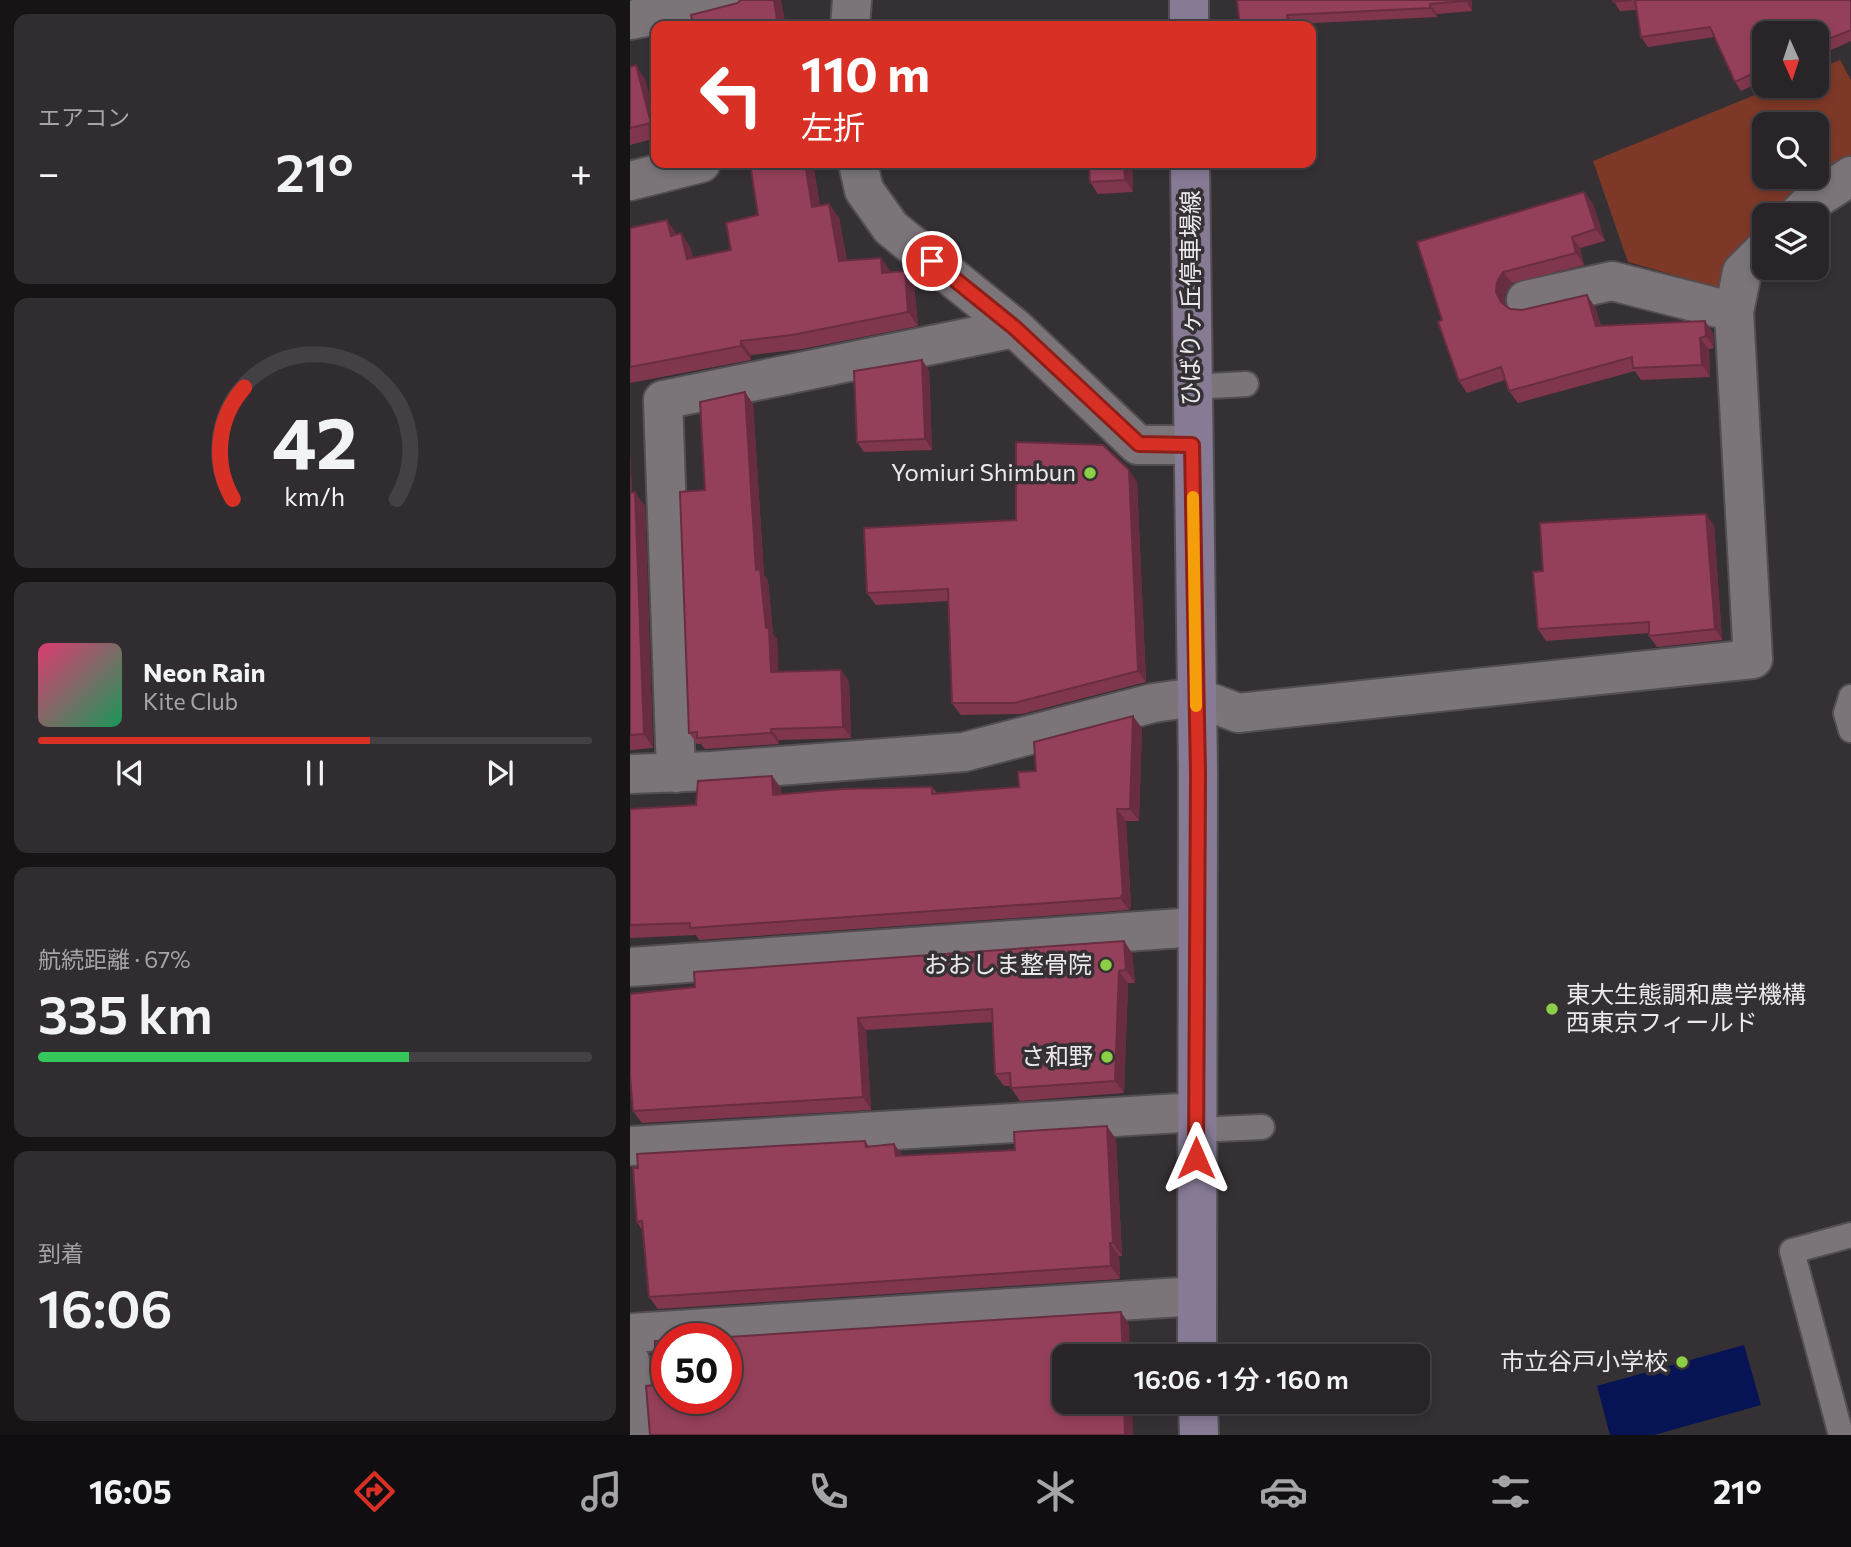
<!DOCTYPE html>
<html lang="ja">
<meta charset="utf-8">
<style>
:root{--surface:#282427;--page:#302c2f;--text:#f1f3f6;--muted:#a5a4a7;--line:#444144;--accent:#d93025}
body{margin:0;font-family:Commissioner,"Noto Sans JP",sans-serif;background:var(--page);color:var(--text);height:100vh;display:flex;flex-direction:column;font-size:26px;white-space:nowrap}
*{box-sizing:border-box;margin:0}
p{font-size:23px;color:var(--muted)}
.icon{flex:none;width:38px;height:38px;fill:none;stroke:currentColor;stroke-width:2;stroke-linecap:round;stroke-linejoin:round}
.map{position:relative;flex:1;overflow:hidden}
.panel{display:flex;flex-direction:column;gap:14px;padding:14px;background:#161415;width:630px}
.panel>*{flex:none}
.banner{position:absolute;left:21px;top:21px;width:665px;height:147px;border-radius:14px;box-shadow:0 4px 10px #0003,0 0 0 2px var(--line);background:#d93025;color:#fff;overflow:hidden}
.needle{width:46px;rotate:177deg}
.controls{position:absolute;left:1122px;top:21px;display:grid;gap:14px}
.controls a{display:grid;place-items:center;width:77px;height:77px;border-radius:14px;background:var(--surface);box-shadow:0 4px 10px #0003,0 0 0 2px var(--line);font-size:35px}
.speed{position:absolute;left:21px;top:1323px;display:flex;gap:14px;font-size:35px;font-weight:700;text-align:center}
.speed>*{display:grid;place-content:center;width:91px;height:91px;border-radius:50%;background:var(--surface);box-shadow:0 4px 10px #0003,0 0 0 2px var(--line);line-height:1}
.speed .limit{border:10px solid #d22;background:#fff;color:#111}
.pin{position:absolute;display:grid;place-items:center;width:60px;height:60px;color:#fff;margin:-30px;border:4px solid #fff;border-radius:50%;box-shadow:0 2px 7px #0007}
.me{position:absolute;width:77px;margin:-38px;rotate:0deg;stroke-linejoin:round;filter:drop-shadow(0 0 5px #0008)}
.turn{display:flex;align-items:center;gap:24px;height:147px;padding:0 35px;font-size:32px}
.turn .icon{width:91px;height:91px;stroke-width:2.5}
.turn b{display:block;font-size:49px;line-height:60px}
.big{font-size:52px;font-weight:600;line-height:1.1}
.panel .card{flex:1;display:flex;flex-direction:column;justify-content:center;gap:10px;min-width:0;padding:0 24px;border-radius:14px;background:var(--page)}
.panel .dial{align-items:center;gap:0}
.dial svg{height:182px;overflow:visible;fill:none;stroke:var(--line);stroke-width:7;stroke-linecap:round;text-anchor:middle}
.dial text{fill:var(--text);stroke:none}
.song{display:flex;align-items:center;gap:21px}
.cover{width:84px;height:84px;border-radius:10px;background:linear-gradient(135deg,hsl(340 70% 55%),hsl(150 70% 35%))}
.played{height:7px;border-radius:4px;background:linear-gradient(90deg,var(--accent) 60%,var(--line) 60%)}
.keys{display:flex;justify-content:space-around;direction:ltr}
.heat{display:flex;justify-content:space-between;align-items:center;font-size:38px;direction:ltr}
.charge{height:10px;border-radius:5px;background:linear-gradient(90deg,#34c759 67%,var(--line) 0)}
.trip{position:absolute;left:422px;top:1344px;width:378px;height:70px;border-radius:14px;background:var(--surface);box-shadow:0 4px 10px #0003,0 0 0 2px var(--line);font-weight:600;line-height:70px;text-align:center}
.menu{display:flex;height:112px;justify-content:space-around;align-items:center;background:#100e10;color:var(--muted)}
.menu .icon{width:49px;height:49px}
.menu .current{color:var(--accent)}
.menu b{font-size:32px;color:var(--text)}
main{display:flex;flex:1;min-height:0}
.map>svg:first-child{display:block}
</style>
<main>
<section class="panel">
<div class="card"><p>エアコン</p>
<div class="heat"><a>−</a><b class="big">21°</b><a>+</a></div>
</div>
<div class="card dial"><svg viewBox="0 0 100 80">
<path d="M14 69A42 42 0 1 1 86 69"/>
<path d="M14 69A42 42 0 0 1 19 20" stroke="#d93025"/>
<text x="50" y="56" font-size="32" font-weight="700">42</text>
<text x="50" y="72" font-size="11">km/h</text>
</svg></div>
<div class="card">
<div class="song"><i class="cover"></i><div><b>Neon Rain</b><p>Kite Club</p></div></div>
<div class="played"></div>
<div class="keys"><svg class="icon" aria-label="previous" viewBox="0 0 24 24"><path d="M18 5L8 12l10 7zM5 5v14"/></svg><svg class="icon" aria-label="pause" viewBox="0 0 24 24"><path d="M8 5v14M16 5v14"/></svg><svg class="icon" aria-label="next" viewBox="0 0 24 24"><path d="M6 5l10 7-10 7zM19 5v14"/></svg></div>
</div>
<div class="card"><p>航続距離 · 67%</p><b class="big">335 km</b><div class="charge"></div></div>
<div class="card"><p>到着</p><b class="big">16:06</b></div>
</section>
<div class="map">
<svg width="1221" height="1435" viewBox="0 0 1221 1435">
<rect width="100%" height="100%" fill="#353034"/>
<path fill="#7e3827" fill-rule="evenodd" d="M1210 60 1221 80V161L1171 192 1149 215H1134V231L1100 266 1103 292 998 262 963 161 1147 86H1186L1187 69ZM1134 124H1186V177H1134Z"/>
<path fill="#061354" d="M1114 1345 1131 1405 1024 1435H980L967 1386Z"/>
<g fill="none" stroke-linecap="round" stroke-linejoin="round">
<g stroke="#534e52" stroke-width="28">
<path id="service" d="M562 387 616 384
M1221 697 1216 713 1221 730
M566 1130 632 1127
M1211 1435 1162 1251 1221 1235"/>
</g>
<g stroke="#534e52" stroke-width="42">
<path id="minor" d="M0 20 104 0
M220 26 222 0
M228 163 234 190 261 228 385 328 508 445H562
M0 181 71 163
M1168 215 1180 203 1221 176
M896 300 982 281 1104 312
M46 773 33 400 385 328
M0 774 82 771 334 752 523 703 566 697 608 713 1123 659 1104 312 1112 272 1134 250
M0 967 566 927
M0 1146 567 1112
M0 1333 566 1296
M0 1361 5 1435"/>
</g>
<g stroke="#534e52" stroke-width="42">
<path id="secondary" d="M559 0V26
M560 163 568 774 567 1356
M568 1402 569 1435"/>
</g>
<use href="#service" stroke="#7b757a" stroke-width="24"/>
<use href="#minor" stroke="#7b757a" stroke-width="38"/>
<use href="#secondary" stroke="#867a95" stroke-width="38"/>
</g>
<path fill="#80374e" d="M607 0H845H842V11L807 14V17L664 24V26H610Z
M983 0H1221V41L1186 57V33H1134V81L1111 91 1105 82 1084 37 1018 47 1011 37 1007 10 990 11Z
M0 67 15 79 26 120V138L0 145Z
M183 163 190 206 199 204 209 218 217 261 261 272 284 284 288 326 172 349 121 355V360L0 383V228L47 234 51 233 60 247 63 258 101 250 128 215Z
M459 163H502L503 192 468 194 460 182Z
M954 192 963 204 975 241 950 248 954 265 882 283 875 294V304L880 309 892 310 965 307 971 326 1075 321 1083 333 1084 348 1079 349 1080 377 1011 380 1005 371 888 403 879 391 875 380 837 393 829 381 812 320Z
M292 360 299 371 302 450 234 452 227 442Z
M115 392 123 404 134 575 138 581 143 634 147 639 148 672 211 670 219 682 221 738 149 740V744L75 749 71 744H67L59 733 75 490Z
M0 453 2 493 15 506 23 748 0 750Z
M507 482 516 682 392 714 331 715 322 703 318 601 246 605 237 593 386 520Z
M1084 525 1092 640 1027 647 1019 636V633L916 641 908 629 913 571Z
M512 728 509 821H496L501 907 499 910 69 940 66 935 0 938V809L66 805 142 776 151 788V795L302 787 307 793 389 787 406 771Z
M494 941 502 953 505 983H498L494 1093 390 1101 381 1088V1086H374L365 1074 363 1022 236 1030 241 1110 12 1123 3 1111 0 1076Z
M486 1139 492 1256H489L490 1279 28 1309 19 1297 12 1230 7 1222 235 1141 239 1146 264 1144 273 1156 385 1150Z"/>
<path fill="#682d40" d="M144 0H151L156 26H148Z
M835 0H842V11L836 1Z
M800 4 807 14V17L800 8Z
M657 15 664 24V26H660L658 22Z
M6 65 15 79 26 120V130L21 123Z
M175 163H183L192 221 182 207Z
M494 163H502L503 192 495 180Z
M954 192 963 204 975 241 966 229Z
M199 204 209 218 219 275 209 261Z
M37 220 47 234 41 236Z
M51 233 60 247 67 273 57 259Z
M942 237 950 248 954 265 946 253Z
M251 258 261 272 252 273Z
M275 271 284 284 288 326 278 312Z
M873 272 882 283 875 294V304L871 302 866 292 867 282Z
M957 295 965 307 974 338 966 326Z
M1075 321 1083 333 1084 348 1076 336Z
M1070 338 1079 349 1080 377 1072 365Z
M111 341 121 355V360L111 346Z
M292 360 299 371 302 450 295 439Z
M115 392 123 404 134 575 138 581 143 634 147 639 149 684 141 672 136 628 126 570Z
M0 453 3 507 0 503Z
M499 470 507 482 516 682 508 671Z
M5 492 15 506 23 748 14 734Z
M1076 514 1084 525 1092 640 1085 629Z
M211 670 219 682 221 738 213 727Z
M503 716 512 728 509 821 500 809Z
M141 729 149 740V744L141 733Z
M142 776 151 788V808L143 795Z
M487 809 496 821 501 907 499 910 490 898Z
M494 941 502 953 505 983 496 970Z
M489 971 498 983 494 1093 485 1081Z
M228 1018 236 1030 241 1110 233 1097Z
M477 1126 486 1139 492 1256 483 1243Z
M264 1144 273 1156H266Z
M480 1243 489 1256 490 1279 481 1266Z
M491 1312 499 1324 500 1356H493Z
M494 1402H502L503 1435H495Z"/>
<path fill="#95405b" stroke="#682d40" stroke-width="2" d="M110 0H144L148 26H63L61 15 108 3Z
M607 0H835L836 1 800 4V8L657 15 658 22 610 26Z
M983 0H1002L983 2Z
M1005 0H1221V30L1186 44V33H1134V68L1105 82 1080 27 1011 37Z
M6 65 21 123 0 128V67Z
M120 163H175L182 207 199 204 209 261 251 258 252 273 275 271 278 312 162 335 111 341V346L0 367V228L37 220 41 236 51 233 57 259 101 250 96 223 128 215Z
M459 163H494L495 180 460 182Z
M954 192 966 229 942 237 946 253 873 272 867 282 866 292 871 302 880 309 892 310 957 295 966 326 1075 321 1076 336 1070 338 1072 365 1003 368 1002 357 879 391 871 367 829 381 808 322 812 320 787 242Z
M292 360 295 439 227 442 224 371Z
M115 392 126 570 130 569 136 628H139L141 672 211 670 213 727 141 729V733L67 738V732L59 733 50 492 75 490 70 402Z
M386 442 473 445 499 470 508 671 384 703H322L318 589 237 593 234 528 386 520Z
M5 492 14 734 0 735V493Z
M1076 514 1085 629 1019 636V622L908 629 903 572 913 571 910 523Z
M503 716 500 809H487L493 894 490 898 60 928V923L0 925V809L66 805 68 781 142 776 143 795 213 789 302 787V794L389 787 388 772 406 771 404 742Z
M494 941 496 970 489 971 485 1081 381 1088 380 1073 365 1074 362 1009 228 1018 233 1097 3 1111 0 1076V994L65 987 64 972Z
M477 1126 483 1243H480L481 1266 19 1297 12 1221 7 1222 3 1168H8L7 1154 235 1141 236 1147 264 1144 266 1156 385 1150 384 1132Z
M491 1312 493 1356H434V1402H494L495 1435H20L16 1386 25 1385V1341H37V1398H96V1339H66Z"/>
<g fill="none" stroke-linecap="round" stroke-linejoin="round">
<g stroke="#8d1f18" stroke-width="18">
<path id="route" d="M302 261 385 328 509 444 562 445 568 774 566 1158"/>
</g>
<use href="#route" stroke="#d93025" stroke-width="12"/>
<path stroke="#f59e0b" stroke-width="12" d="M563 497 566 706"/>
</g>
<g fill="#8cce45" stroke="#353034" stroke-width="2.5">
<circle cx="460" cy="473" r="7"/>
<circle cx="476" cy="965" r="7"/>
<circle cx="922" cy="1009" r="7"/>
<circle cx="477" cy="1057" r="7"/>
<circle cx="1052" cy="1362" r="7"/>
</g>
<g text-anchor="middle" stroke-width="7" stroke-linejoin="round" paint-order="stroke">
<g font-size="24" fill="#ece9ec" stroke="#353034">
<text transform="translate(561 298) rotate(-90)" y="8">ひばりヶ丘停車場線</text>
</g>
<g font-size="24" fill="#ece9ec" stroke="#353034" text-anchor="end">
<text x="446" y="481">Yomiuri Shimbun</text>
<text x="462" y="973">おおしま整骨院</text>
<text x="936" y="1003" text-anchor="start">東大生態調和農学機構<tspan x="936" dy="28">西東京フィールド</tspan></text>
<text x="463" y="1065">さ和野</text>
<text x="1038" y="1370">市立谷戸小学校</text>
</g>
</g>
</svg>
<div class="controls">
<a><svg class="needle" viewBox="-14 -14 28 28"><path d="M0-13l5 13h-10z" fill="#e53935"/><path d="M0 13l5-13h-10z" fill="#a5a4a7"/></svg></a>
<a><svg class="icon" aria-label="search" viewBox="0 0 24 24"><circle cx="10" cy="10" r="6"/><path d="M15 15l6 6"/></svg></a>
<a><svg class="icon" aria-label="layers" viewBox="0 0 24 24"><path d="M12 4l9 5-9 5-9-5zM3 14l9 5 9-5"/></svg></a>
</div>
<div class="speed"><div class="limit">50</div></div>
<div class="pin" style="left:302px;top:261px;background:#d93025"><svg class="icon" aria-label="arrive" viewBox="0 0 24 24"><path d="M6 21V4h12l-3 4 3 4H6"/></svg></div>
<svg class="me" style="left:566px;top:1158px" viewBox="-20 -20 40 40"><path d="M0-17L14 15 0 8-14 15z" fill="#d93025" stroke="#fff" stroke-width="4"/></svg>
<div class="trip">16:06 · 1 分 · 160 m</div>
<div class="banner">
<div class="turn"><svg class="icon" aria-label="left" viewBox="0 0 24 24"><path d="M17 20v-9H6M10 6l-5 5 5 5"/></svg><div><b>110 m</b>左折</div></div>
</div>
</div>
</main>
<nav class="menu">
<b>16:05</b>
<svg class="icon current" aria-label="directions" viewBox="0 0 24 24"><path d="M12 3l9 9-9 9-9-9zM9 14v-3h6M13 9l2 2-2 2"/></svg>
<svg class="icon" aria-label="music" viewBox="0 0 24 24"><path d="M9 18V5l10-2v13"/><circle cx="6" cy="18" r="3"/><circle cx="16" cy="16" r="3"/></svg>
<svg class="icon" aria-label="phone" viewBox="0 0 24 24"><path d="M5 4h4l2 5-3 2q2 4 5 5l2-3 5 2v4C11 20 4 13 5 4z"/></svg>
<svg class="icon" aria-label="climate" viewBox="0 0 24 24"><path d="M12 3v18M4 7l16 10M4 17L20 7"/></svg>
<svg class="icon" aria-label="car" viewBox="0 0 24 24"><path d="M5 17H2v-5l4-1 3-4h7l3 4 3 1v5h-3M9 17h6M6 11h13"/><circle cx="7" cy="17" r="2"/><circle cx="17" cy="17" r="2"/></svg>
<svg class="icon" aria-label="filters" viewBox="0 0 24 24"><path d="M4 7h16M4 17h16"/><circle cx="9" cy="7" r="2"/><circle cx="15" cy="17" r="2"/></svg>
<b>21°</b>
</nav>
